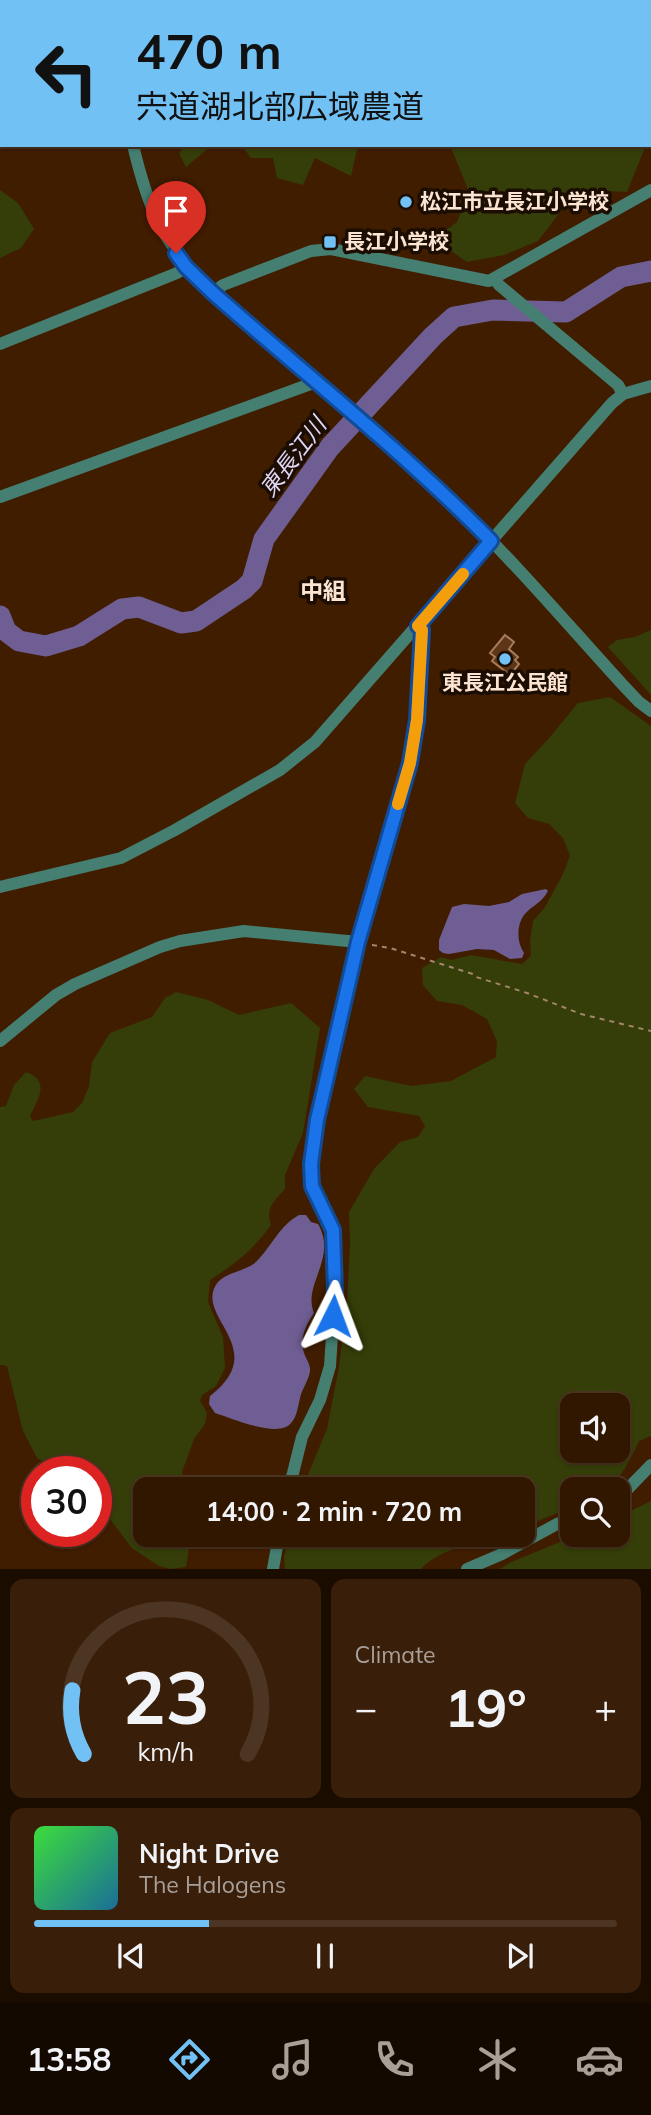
<!DOCTYPE html>
<meta charset="utf-8">
<style>
:root{--surface:#311600;--page:#391f0a;--text:#f1f3f6;--muted:#a89f99;--line:#4c3522;--accent:#71c1f5}
body{margin:0;font-family:Mulish,"Noto Sans JP",sans-serif;background:var(--page);color:var(--text);height:100vh;display:flex;flex-direction:column;font-size:26px;white-space:nowrap}
*{box-sizing:border-box;margin:0}
p{font-size:23px;color:var(--muted)}
.icon{flex:none;width:38px;height:38px;fill:none;stroke:currentColor;stroke-width:2;stroke-linecap:round;stroke-linejoin:round}
.map{position:relative;height:1569px;overflow:hidden}
.panel{display:flex;flex-direction:column;gap:10px;padding:10px;background:#1b0c00;flex:1}
.panel>*{flex:none}
.top-card{position:absolute;left:0px;top:0px;width:651px;height:147px;box-shadow:0 2px 5px #0004,0 0 0 2px var(--line);background:#71c1f5;color:#111;overflow:hidden}
.fabs{position:absolute;left:560px;top:1393px;display:grid;gap:14px}
.fabs a{display:grid;place-items:center;width:70px;height:70px;border-radius:14px;background:var(--surface);box-shadow:0 2px 5px #0004,0 0 0 2px var(--line);font-size:35px}
.speed{position:absolute;left:21px;top:1456px;display:flex;gap:14px;font-size:35px;font-weight:700;text-align:center}
.speed>*{display:grid;place-content:center;width:91px;height:91px;border-radius:50%;background:var(--surface);box-shadow:0 2px 5px #0004,0 0 0 2px var(--line);line-height:1}
.speed .limit{border:10px solid #d22;background:#fff;color:#111}
.pin{position:absolute;display:grid;place-items:center;width:60px;height:60px;color:#fff;margin:-72px -30px;border-radius:50% 50% 50% 0;rotate:-45deg;box-shadow:0 0 7px #0007}
.pin .icon{rotate:45deg}
.me{position:absolute;width:77px;margin:-38px;rotate:3deg;stroke-linejoin:round;filter:drop-shadow(0 0 5px #0008)}
.turn{display:flex;align-items:center;gap:24px;height:147px;padding:0 21px;font-size:32px}
.turn .icon{width:91px;height:91px;stroke-width:2.5}
.turn b{display:block;font-size:49px;line-height:60px}
.big{font-size:52px;font-weight:700;line-height:1.1}
.panel .widget{flex:1;display:flex;flex-direction:column;justify-content:center;gap:10px;min-width:0;padding:0 24px;border-radius:14px;background:var(--page)}
.panel .dial{align-items:center;gap:0}
.dial svg{height:182px;overflow:visible;fill:none;stroke:var(--line);stroke-width:7;stroke-linecap:round;text-anchor:middle}
.dial text{fill:var(--text);stroke:none}
.song{display:flex;align-items:center;gap:21px}
.cover{width:84px;height:84px;border-radius:10px;background:linear-gradient(135deg,hsl(120 70% 55%),hsl(200 70% 35%))}
.played{height:7px;border-radius:4px;background:linear-gradient(90deg,var(--accent) 30%,var(--line) 30%)}
.keys{display:flex;justify-content:space-around;direction:ltr}
.heat{display:flex;justify-content:space-between;align-items:center;font-size:38px;direction:ltr}
.panel .tiles{flex:1;display:grid;gap:10px;grid-template-columns:1fr 1fr}
.widget:last-child{grid-column:span 2}
.trip{position:absolute;left:133px;top:1477px;width:402px;height:70px;border-radius:14px;background:var(--surface);box-shadow:0 2px 5px #0004,0 0 0 2px var(--line);font-weight:700;line-height:70px;text-align:center}
.dock{display:flex;height:112px;justify-content:space-around;align-items:center;background:#140900;color:var(--muted)}
.dock .icon{width:49px;height:49px}
.dock .selected{color:var(--accent)}
.dock b{font-size:32px;color:var(--text)}
.map>svg:first-child{display:block}
</style>
<div class="map">
<svg width="651" height="1569" viewBox="0 0 651 1569">
<rect width="100%" height="100%" fill="#411d00"/>
<path fill="#353e08" fill-rule="evenodd" d="M0 0H102V2H2V127L0 130Z
M124 0H651V133L649 137V2H124Z
M185 145H212L186 167 179 153Z
M241 145H358L351 176 315 158 303 185 277 178 273 158H251Z
M450 145H646L627 192 609 191 567 203 538 241 504 255 467 262 434 239 457 222 469 192Z
M0 190 18 203 34 229 21 248 0 258Z
M651 630V695L608 647 617 640 635 637Z
M610 697 651 726V1436L639 1441C631 1458 620 1484 601 1489 593 1491 581 1489 572 1489V1507L523 1527V1489H302L327 1429 339 1367 347 1302 350 1244 349 1212 374 1169 400 1142 418 1137 425 1126 419 1116 368 1107 354 1089 365 1076 411 1086 451 1081 496 1057 497 1041 487 1019 462 1005 437 1001 423 985 422 968 441 957 452 960 471 955 522 964 531 956 530 941 533 921 545 907 562 876 570 856 563 838 549 824 528 818 515 803 525 764 550 737 578 703ZM618 1405V1451H572V1405Z
M176 992 208 1000 239 1015 291 1003 320 1028 303 1133 285 1175V1189C274 1201 265 1208 271 1225 253 1250 236 1263 210 1280L208 1302 223 1337 225 1368 216 1386 202 1395 200 1401 207 1413 205 1424 194 1439 182 1472 186 1489H145V1535H191L186 1567 170 1569 159 1566 132 1548 96 1501V1472H64L37 1458 23 1431 7 1366 0 1365V1107L6 1106 14 1085 26 1072C51 1081 38 1099 30 1116L33 1121 73 1112 82 1103 89 1086 92 1062 110 1033 152 1017 165 998Z
M651 1501V1569H500L509 1563 577 1535H618V1517Z
M290 1535H499C475 1542 438 1550 421 1569H285L284 1557Z"/>
<path fill="#6f5e93" d="M546 889 548 891C540 905 532 905 524 915 516 926 517 943 524 953L522 958 510 959 494 950 477 949 449 954 443 953 439 950V940L452 907 464 904 489 906 509 902 522 894Z
M299 1215H306L311 1222 318 1224C338 1259 302 1284 314 1313 306 1325 299 1338 304 1353 306 1359 309 1362 310 1368 311 1377 302 1388 300 1398 298 1406 297 1417 291 1423 279 1439 231 1418 215 1413L209 1404 210 1396C273 1347 191 1316 218 1282 227 1272 246 1271 256 1262 272 1246 279 1226 299 1215Z"/>
<g fill="none" stroke-linecap="round" stroke-linejoin="round">
<path stroke="#6f5e93" stroke-width="21" d="M0 616 6 631 19 641 46 646 79 636 122 609 139 607 181 623 196 621 244 589 252 581 264 539 330 447 433 336 454 317 493 310 566 312 621 277 651 271"/>
</g>
<path fill="#5c3616" stroke="#a57b5a" stroke-width="2" d="M505 635 514 642 509 649 518 657 515 660 519 664 510 675 492 661 495 657 490 653Z"/>
<g fill="none" stroke-linecap="round" stroke-linejoin="round">
<path stroke="#a3856e" stroke-width="2" stroke-dasharray="5 5" stroke-linecap="butt" d="M372 945 390 948 473 974 476 977 527 993 581 1014 651 1031"/>
<path stroke="#457f72" stroke-width="12" d="M112 2 113 0
M133 145C149 213 163 243 213 293 294 365 380 432 458 508 516 563 568 625 622 684L639 702 651 711
M495 279 499 285 618 385 623 394
M213 293 223 285 311 251 331 249 489 281 651 190
M0 344 177 273 186 267
M0 497 316 382
M0 887 121 858 175 830 280 770 315 742 612 403 623 394 651 386
M0 1041 56 995 75 984 160 947 180 941 244 931 358 942
M289 1489 302 1437 320 1400 330 1366 335 1290 334 1242 330 1221 317 1200 311 1186V1164L317 1120 358 942 410 763 417 720 422 630 418 626
M618 1499 651 1465
M273 1569 279 1535
M467 1569 502 1554 557 1524 572 1519"/>
</g>
<g fill="none" stroke-linecap="round" stroke-linejoin="round">
<g stroke="#114b97" stroke-width="18">
<path id="route" d="M176 253 186 267 213 293C306 375 404 452 491 541L418 626 422 630 417 720 410 763 358 942 317 1120 311 1164 312 1186 333 1230 335 1290 333 1316"/>
</g>
<use href="#route" stroke="#1a73e8" stroke-width="12"/>
<path stroke="#f59e0b" stroke-width="12" d="M398 804 410 763 417 720 422 630 418 626 463 574"/>
</g>
<g fill="#71c1f5" stroke="#1c0d02" stroke-width="2.5">
<circle cx="406" cy="202" r="7"/>
<rect x="323" y="235" width="14" height="14" rx="3.5"/>
<circle cx="505" cy="659" r="7"/>
</g>
<g text-anchor="middle" stroke-width="7" stroke-linejoin="round" paint-order="stroke">
<g font-size="21" font-weight="bold" fill="#fce4d2" stroke="#1c0d02" text-anchor="start">
<text x="420" y="209">松江市立長江小学校</text>
<text x="344" y="249">長江小学校</text>
<text x="505" y="690" text-anchor="middle">東長江公民館</text>
</g>
<g font-size="23" font-style="italic" fill="#e0d7f8" stroke="#1c0d02">
<text transform="translate(293 457) rotate(-53)" y="8">東長江川</text>
</g>
<g font-size="23" font-weight="bold" fill="#fce4d2" stroke="#1c0d02">
<text x="323" y="599">中組</text>
</g>
</g>
</svg>
<div class="fabs">
<a><svg class="icon" aria-label="sound" viewBox="0 0 24 24"><path d="M4 9h4l5-4v14l-5-4H4zM17 9q2 3 0 6"/></svg></a>
<a><svg class="icon" aria-label="search" viewBox="0 0 24 24"><circle cx="10" cy="10" r="6"/><path d="M15 15l6 6"/></svg></a>
</div>
<div class="speed"><div class="limit">30</div></div>
<div class="pin" style="left:176px;top:253px;background:#d93025"><svg class="icon" aria-label="arrive" viewBox="0 0 24 24"><path d="M6 21V4h12l-3 4 3 4H6"/></svg></div>
<svg class="me" style="left:333px;top:1316px" viewBox="-20 -20 40 40"><path d="M0-17L14 15 0 8-14 15z" fill="#1a73e8" stroke="#fff" stroke-width="4"/></svg>
<div class="trip">14:00 · 2 min · 720 m</div>
<div class="top-card">
<div class="turn"><svg class="icon" aria-label="left" viewBox="0 0 24 24"><path d="M17 20v-9H6M10 6l-5 5 5 5"/></svg><div><b>470 m</b>宍道湖北部広域農道</div></div>
</div>
</div>
<section class="panel">
<div class="tiles">
<div class="widget dial"><svg viewBox="0 0 100 80">
<path d="M14 69A42 42 0 1 1 86 69"/>
<path d="M14 69A42 42 0 0 1 9 41" stroke="#71c1f5"/>
<text x="50" y="56" font-size="32" font-weight="700">23</text>
<text x="50" y="72" font-size="11">km/h</text>
</svg></div>
<div class="widget"><p>Climate</p>
<div class="heat"><a>−</a><b class="big">19°</b><a>+</a></div>
</div>
<div class="widget">
<div class="song"><i class="cover"></i><div><b>Night Drive</b><p>The Halogens</p></div></div>
<div class="played"></div>
<div class="keys"><svg class="icon" aria-label="previous" viewBox="0 0 24 24"><path d="M18 5L8 12l10 7zM5 5v14"/></svg><svg class="icon" aria-label="pause" viewBox="0 0 24 24"><path d="M8 5v14M16 5v14"/></svg><svg class="icon" aria-label="next" viewBox="0 0 24 24"><path d="M6 5l10 7-10 7zM19 5v14"/></svg></div>
</div>
</div>
</section>
<nav class="dock">
<b>13:58</b>
<svg class="icon selected" aria-label="directions" viewBox="0 0 24 24"><path d="M12 3l9 9-9 9-9-9zM9 14v-3h6M13 9l2 2-2 2"/></svg>
<svg class="icon" aria-label="music" viewBox="0 0 24 24"><path d="M9 18V5l10-2v13"/><circle cx="6" cy="18" r="3"/><circle cx="16" cy="16" r="3"/></svg>
<svg class="icon" aria-label="phone" viewBox="0 0 24 24"><path d="M5 4h4l2 5-3 2q2 4 5 5l2-3 5 2v4C11 20 4 13 5 4z"/></svg>
<svg class="icon" aria-label="climate" viewBox="0 0 24 24"><path d="M12 3v18M4 7l16 10M4 17L20 7"/></svg>
<svg class="icon" aria-label="car" viewBox="0 0 24 24"><path d="M5 17H2v-5l4-1 3-4h7l3 4 3 1v5h-3M9 17h6M6 11h13"/><circle cx="7" cy="17" r="2"/><circle cx="17" cy="17" r="2"/></svg>
</nav>
